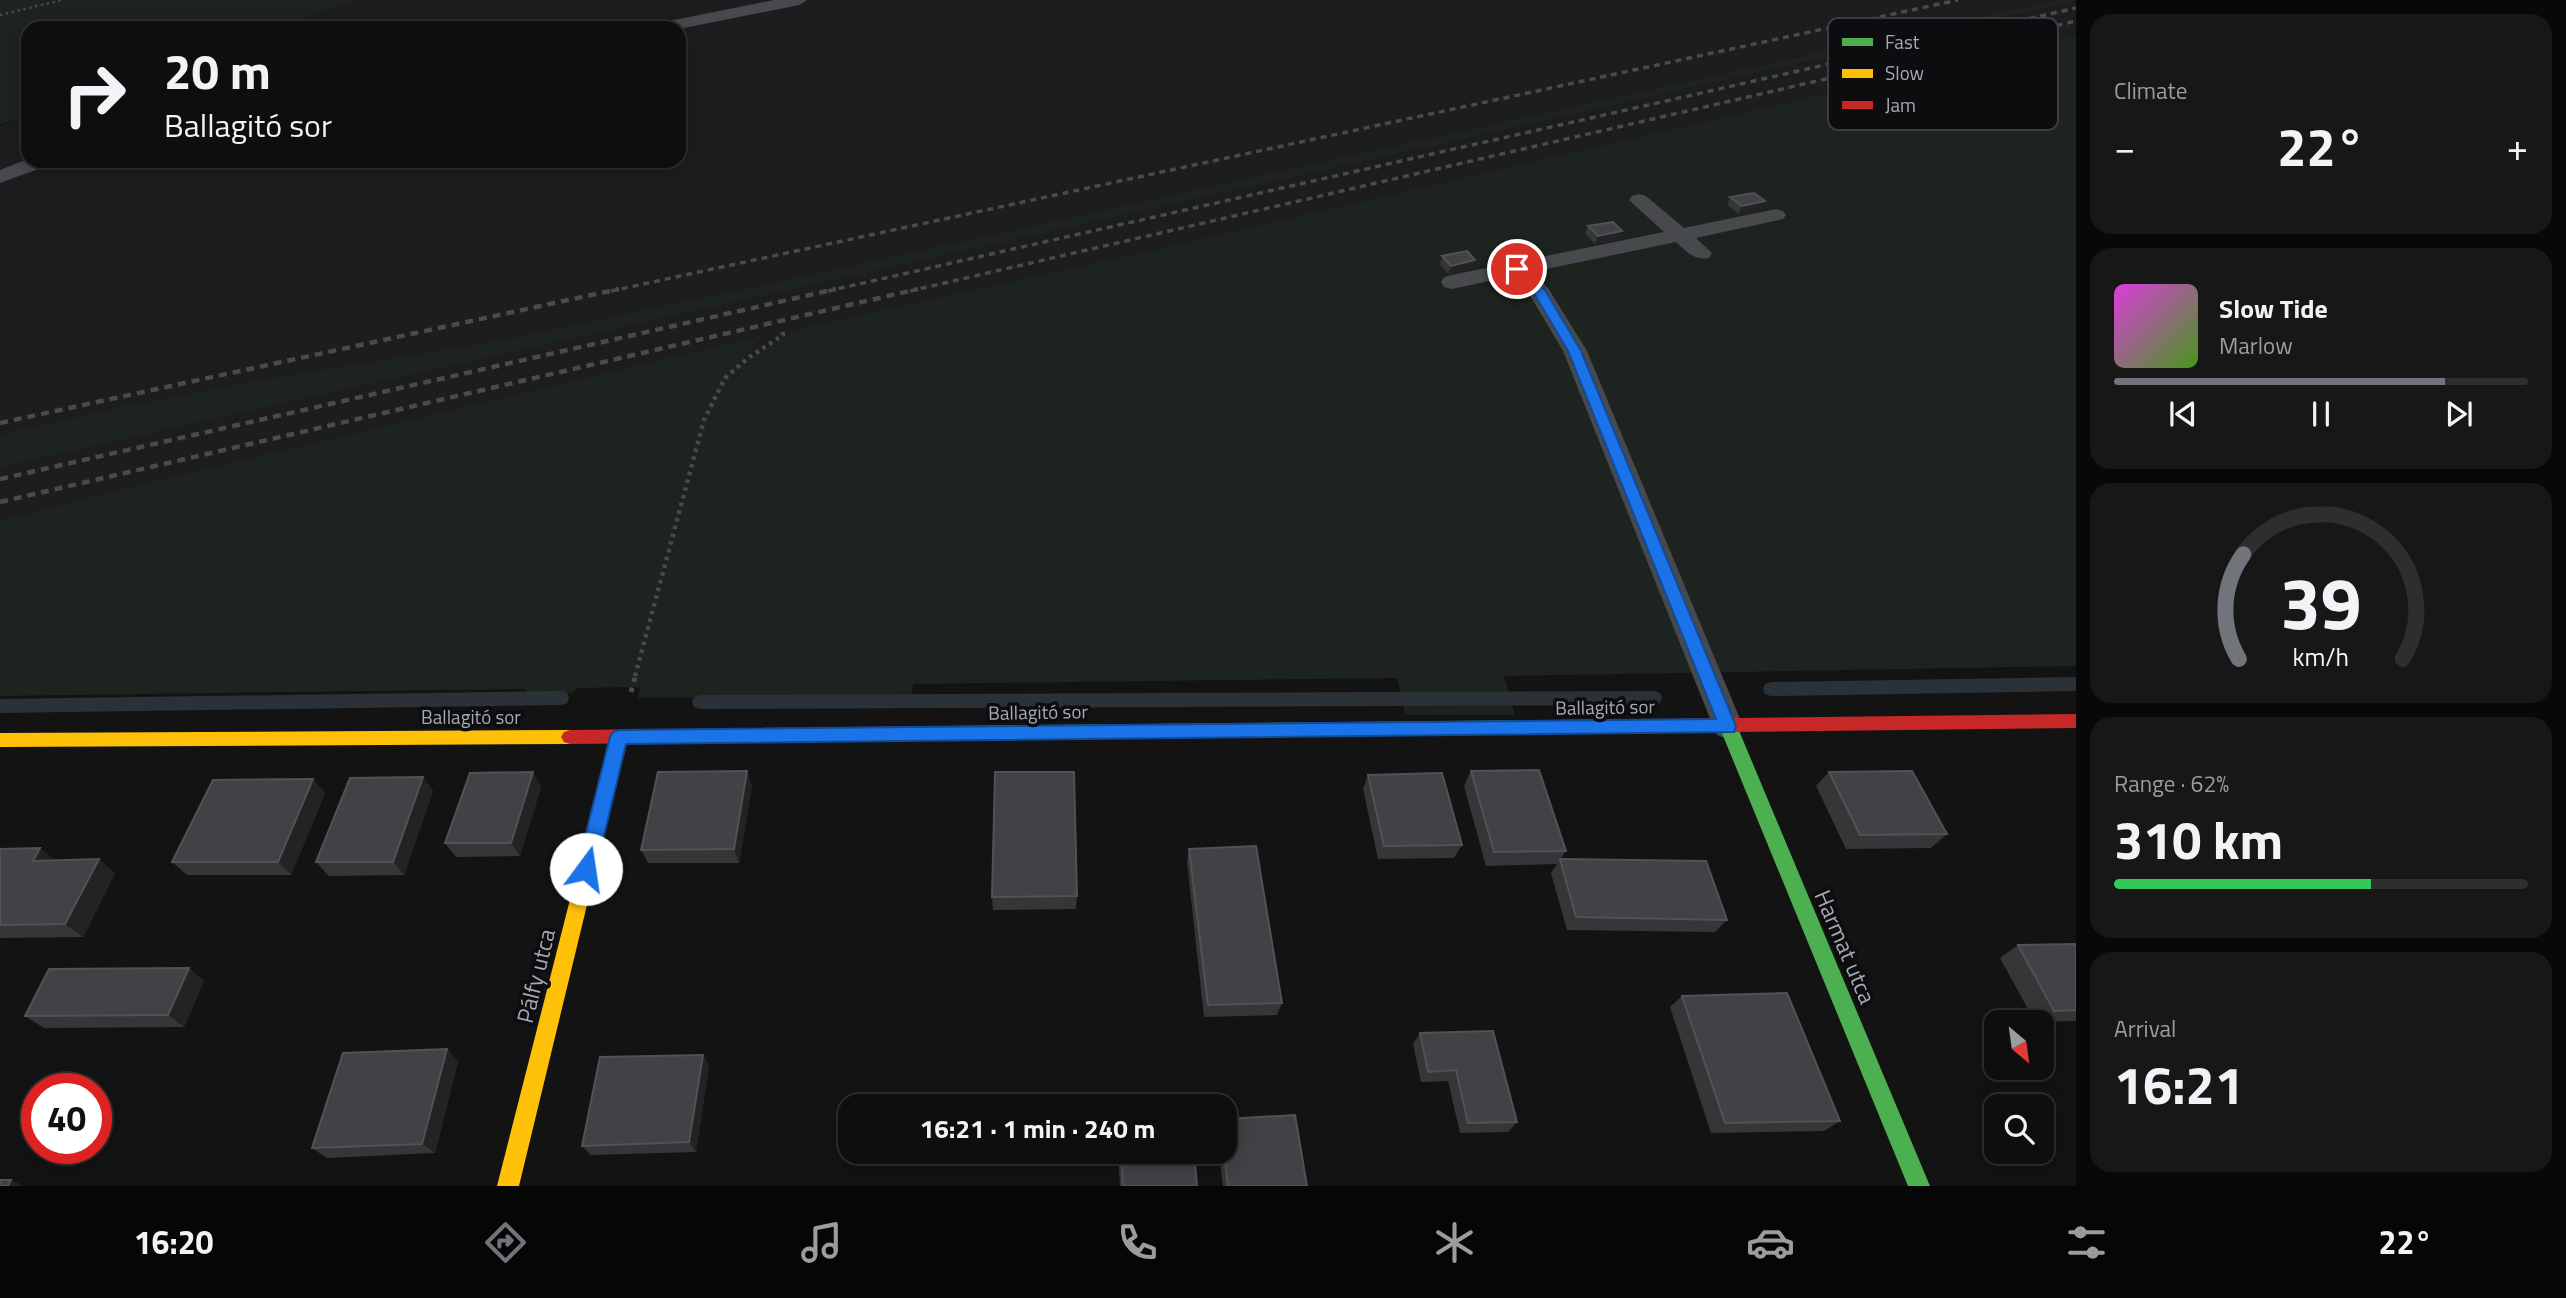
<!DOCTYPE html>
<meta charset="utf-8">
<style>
:root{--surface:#0e0e0e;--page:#171717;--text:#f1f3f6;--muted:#9b9c9e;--line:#2e2e2e;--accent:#72747c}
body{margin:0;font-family:"Titillium Web",sans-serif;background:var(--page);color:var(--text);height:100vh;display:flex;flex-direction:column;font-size:26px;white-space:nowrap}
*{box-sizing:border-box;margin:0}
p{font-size:23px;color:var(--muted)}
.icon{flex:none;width:38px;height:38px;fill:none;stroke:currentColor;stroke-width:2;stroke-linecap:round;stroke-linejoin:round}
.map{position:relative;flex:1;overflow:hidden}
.details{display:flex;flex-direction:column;gap:14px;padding:14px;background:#080808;width:490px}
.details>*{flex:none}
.top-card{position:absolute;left:21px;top:21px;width:665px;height:147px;border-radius:21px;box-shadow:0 4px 18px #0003,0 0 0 2px var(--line);background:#0e0e0e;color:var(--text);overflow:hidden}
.needle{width:46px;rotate:151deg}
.tools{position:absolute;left:1984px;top:1010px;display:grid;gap:14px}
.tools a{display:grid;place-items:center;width:70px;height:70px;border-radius:14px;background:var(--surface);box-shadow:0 4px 18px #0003,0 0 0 2px var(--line);font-size:35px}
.speed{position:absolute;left:21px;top:1073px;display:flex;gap:14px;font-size:35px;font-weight:700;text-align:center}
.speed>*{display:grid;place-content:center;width:91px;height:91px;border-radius:50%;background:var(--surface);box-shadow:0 4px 18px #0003,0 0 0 2px var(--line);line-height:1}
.speed .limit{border:10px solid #d22;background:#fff;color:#111}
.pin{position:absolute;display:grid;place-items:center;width:60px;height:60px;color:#fff;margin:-30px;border:4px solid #fff;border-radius:50%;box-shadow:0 2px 7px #0007}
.me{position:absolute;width:77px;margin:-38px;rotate:14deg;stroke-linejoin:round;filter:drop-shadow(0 0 5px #0008)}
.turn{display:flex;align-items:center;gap:24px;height:147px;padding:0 28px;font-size:32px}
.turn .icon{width:91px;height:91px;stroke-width:2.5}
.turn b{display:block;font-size:49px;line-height:60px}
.big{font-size:52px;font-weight:700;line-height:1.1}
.details .card{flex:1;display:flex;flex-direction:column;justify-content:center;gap:10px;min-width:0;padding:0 24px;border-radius:21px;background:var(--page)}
.details .dial{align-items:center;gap:0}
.dial svg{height:182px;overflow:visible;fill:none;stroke:var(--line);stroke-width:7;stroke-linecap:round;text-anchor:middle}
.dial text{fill:var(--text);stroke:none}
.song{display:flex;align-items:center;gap:21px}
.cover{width:84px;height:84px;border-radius:10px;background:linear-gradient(135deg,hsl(300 70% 55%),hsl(100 70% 35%))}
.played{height:7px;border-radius:4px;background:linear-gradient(90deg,var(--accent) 80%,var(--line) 80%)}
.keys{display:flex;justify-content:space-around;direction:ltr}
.heat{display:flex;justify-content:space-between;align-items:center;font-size:38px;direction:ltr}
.charge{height:10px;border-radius:5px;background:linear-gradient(90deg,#34c759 62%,var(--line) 0)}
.trip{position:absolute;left:838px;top:1094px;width:399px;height:70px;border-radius:21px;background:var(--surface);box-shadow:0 4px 18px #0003,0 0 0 2px var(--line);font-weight:700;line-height:70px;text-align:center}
.tab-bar{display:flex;height:112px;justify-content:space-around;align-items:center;background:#060606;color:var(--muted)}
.tab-bar .icon{width:49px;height:49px}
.tab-bar .selected{color:var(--accent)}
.tab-bar b{font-size:32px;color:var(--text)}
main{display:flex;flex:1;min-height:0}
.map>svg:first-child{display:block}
</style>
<main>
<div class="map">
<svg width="2076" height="1186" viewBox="0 0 2076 1186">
<rect width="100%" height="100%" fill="#131313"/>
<path fill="#1d1d1f" d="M357 0H2076V35L1135 254 799 328 735 368 761 337 108 492 0 521V126L28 116V161H679V28H277Z"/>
<path fill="#1d231e" d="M0 0H357L277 28H28V116L0 125Z
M2058 0 2076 1 0 467V435L116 408 265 379 488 343 801 277Z
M2076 35V666L1504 676 1515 715H1405L1397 678 913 684 912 696 638 698 640 687 576 688 573 693 526 692V689L0 696V521L108 492 762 336 737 366 799 328 1135 254Z"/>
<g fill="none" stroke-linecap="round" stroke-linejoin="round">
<path fill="#2a3238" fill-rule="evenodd" d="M2076 677V691L1771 696 1765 694 1763 689 1765 684 1771 682Z
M561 691 567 693 569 698 567 703 561 705 0 713V699Z
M1654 691 1660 693 1662 698 1660 703 1654 705 700 709 694 707 692 702 694 697 700 695Z"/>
<path stroke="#494a4e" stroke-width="2.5" stroke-dasharray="2.5 3.5" stroke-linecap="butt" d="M0 15 62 0"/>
<path stroke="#494a4e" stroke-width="4.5" stroke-dasharray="3.5 4.5" stroke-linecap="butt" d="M635 676 704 420 725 378 748 358 783 335 782 328"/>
<path stroke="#494a4e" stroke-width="5" stroke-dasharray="4.5 6" stroke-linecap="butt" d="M631 692 636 674"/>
<path fill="#48494c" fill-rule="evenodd" d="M774 0H807L799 5 679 29 650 28 659 23Z
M28 159 52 161 49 165 0 183V170Z
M1639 194 1646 196 1684 228 1776 209 1783 211 1786 215 1783 219 1696 238 1712 253 1709 258C1694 261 1686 251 1676 242L1532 272 1548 288 1587 351 1743 726 1739 735 1728 739 1717 735 1713 726 1563 351 1531 297 1512 276 1452 289 1444 287 1441 282 1444 277 1452 275 1664 232 1629 200 1632 196Z"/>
<path fill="#4caf50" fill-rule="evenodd" d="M1652 719 1658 721 1661 726 1658 731 1652 733 948 740 942 738 939 733 942 728 948 726Z
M1728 719 1734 721 1737 726 1930 1186H1908L1719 726 1722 721Z
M619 730 625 732 628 737 594 876 592 882 585 885 578 882 576 876 610 737 613 732Z"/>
<path fill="#ffc107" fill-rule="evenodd" d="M570 730 576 732 579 737 576 742 570 744 0 747V733Z
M585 867 592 870 594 876 519 1186H497L576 876 578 870Z"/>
<path fill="#c62828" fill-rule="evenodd" d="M2076 714V728L1652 733 1646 731 1643 726 1646 721 1652 719Z
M948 726 954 728 957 733 954 738 948 740 570 744 564 742 561 737 564 732 570 730Z"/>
<path stroke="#494a4c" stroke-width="3.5" stroke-dasharray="6 5" stroke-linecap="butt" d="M611 291 1958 0
M828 291 2076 8
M910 291 2076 21"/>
<path stroke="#494a4c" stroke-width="4.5" stroke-dasharray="8 6" stroke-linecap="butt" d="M0 423 619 289
M0 479 836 289
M0 502 918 289"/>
</g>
<path fill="#353637" d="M1730 197 1765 201 1761 209 1738 214 1727 205Z
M1588 226 1622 231 1619 239 1595 244 1585 234Z
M1442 256 1473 268 1448 274 1440 264Z
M1471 771 1566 851 1560 859 1727 920 1715 932 1567 930 1551 873 1557 864 1486 866 1464 786Z
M533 772 541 787 520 856 456 857 445 843Z
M1829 772 1947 834 1931 848 1846 849 1816 786Z
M1368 775 1462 845 1454 858 1378 859 1363 789Z
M423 777 433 791 404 875 329 876 316 862Z
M313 779 325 793 291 875H187L172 862Z
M752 785 739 863H648L641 850Z
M0 849 115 873 83 937 0 938Z
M1189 849 1282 1003 1277 1015 1204 1017 1187 862Z
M1077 896 1076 909 993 910 992 897Z
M2076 944V1021L2035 1022 2000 958 2018 945Z
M189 968 204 981 184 1027 44 1028 25 1016Z
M1682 996 1840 1121 1824 1131 1711 1133 1670 1007Z
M1420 1033 1517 1122 1508 1132 1460 1133 1448 1081 1421 1082 1413 1044Z
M447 1049 458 1061 435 1153 327 1158 312 1148Z
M703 1055 709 1066 696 1152 591 1155 582 1146Z
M1118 1152H1194L1197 1186H1120Z
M1219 1152H1225L1307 1186H1223Z"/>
<path fill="#232323" d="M1765 201 1761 209 1738 214 1742 206Z
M1622 231 1619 239 1595 244 1598 236Z
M1475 260 1473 268 1448 274 1451 266Z
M747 771 752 785 739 863 734 849Z
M533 772 541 787 520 856 511 843Z
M423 777 433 791 404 875 393 862Z
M313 779 325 793 291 875 278 862Z
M40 848 57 862 33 861Z
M99 859 115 873 83 937 65 924Z
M189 968 204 981 184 1027 168 1015Z
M447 1049 458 1061 435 1153 422 1144Z
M703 1055 709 1066 696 1152 689 1142Z
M11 1180 22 1185 21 1186H8Z"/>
<path fill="#414245" stroke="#515256" stroke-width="2" d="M1754 193 1765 201 1742 206 1730 197Z
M1613 222 1622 231 1598 236 1588 226Z
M1467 251 1475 260 1451 266 1442 256Z
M1539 770 1566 851 1494 852 1471 771Z
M747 771 734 849 641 850 658 772Z
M1912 771 1947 834 1860 835 1829 772Z
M533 772 511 843H445L470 773Z
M995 772H1074L1077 896 992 897Z
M1442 773 1462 845 1384 846 1368 775Z
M423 777 393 862H316L350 778Z
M313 779 278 862H172L213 780Z
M1256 846 1282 1003 1208 1005 1189 849Z
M40 848 33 861 99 859 65 924 0 925V849Z
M1560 859 1706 861 1727 920 1576 917Z
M2076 944V1010L2054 1011 2018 945Z
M189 968 168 1015 25 1016 49 969Z
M1787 993 1840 1121 1725 1123 1682 996Z
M1493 1031 1517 1122 1468 1123 1456 1070 1428 1072 1420 1033Z
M447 1049 422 1144 312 1148 343 1053Z
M703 1055 689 1142 582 1146 600 1057Z
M1295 1115 1307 1186H1228L1224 1152 1225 1119Z
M1121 1152H1194L1197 1186H1123Z
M0 1180H11L8 1186H0Z"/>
<path fill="#1a73e8" stroke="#114b97" stroke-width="2" d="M1517 265 1521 266 1545 290 1581 351 1736 726 1734 732 626 744 596 869 593 875 586 878 580 875 577 869 610 737 613 732 619 730 1716 719 1568 351 1535 295 1510 269Z"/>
<g text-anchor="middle" stroke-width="7" stroke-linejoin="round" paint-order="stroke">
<g font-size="19" fill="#a5a9b4" stroke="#0d0d0f">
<text transform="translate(1605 707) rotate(-1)" y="7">Ballagitó sor</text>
<text transform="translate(1038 712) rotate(-1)" y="7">Ballagitó sor</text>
<text x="471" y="724">Ballagitó sor</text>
</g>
<g font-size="23" fill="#a5a9b4" stroke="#0d0d0f">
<text transform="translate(1845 947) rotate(67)" y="8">Harmat utca</text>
<text transform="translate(536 976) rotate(-76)" y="8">Pálfy utca</text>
</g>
</g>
<rect x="1828" y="18" width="230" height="112" rx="10" fill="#0d0d0f" stroke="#3b3c41" stroke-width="2"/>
<rect x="1842" y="38" width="31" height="8" fill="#4caf50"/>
<rect x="1842" y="69" width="31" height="9" fill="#ffc107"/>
<rect x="1842" y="101" width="31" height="8" fill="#c62828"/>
<g font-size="19" fill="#a5a9b4">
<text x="1885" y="49">Fast</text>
<text x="1885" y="80">Slow</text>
<text x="1885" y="112">Jam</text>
</g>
</svg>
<div class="tools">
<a><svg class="needle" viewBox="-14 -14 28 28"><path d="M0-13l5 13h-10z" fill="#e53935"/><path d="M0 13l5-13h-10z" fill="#9b9c9e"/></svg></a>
<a><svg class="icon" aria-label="search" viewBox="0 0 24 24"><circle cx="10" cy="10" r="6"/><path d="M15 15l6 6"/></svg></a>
</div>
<div class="speed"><div class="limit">40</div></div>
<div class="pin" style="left:1517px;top:269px;background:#d93025"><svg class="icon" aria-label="arrive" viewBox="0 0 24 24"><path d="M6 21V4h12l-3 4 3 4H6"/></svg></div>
<svg class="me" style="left:586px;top:869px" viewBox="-20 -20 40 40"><circle r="19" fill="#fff"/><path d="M0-13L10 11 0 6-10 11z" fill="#1a73e8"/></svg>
<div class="trip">16:21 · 1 min · 240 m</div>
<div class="top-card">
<div class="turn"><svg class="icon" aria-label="right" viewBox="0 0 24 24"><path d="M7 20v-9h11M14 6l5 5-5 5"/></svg><div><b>20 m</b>Ballagitó sor</div></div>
</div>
</div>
<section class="details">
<div class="card"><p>Climate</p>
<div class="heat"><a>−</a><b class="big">22°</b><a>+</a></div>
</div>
<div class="card">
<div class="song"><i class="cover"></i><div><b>Slow Tide</b><p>Marlow</p></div></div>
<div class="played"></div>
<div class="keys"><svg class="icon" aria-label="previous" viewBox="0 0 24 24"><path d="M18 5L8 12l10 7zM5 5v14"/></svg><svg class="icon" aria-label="pause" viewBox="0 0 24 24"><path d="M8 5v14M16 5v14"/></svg><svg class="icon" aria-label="next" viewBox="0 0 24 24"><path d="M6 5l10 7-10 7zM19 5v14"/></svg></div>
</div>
<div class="card dial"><svg viewBox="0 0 100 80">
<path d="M14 69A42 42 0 1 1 86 69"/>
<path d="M14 69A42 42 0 0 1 16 23" stroke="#72747c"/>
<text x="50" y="56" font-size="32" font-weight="700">39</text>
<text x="50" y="72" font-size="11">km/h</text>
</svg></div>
<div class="card"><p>Range · 62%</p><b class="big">310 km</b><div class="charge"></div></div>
<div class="card"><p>Arrival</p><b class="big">16:21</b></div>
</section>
</main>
<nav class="tab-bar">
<b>16:20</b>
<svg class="icon selected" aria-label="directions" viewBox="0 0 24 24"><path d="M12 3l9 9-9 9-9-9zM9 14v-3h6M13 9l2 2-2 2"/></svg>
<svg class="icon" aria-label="music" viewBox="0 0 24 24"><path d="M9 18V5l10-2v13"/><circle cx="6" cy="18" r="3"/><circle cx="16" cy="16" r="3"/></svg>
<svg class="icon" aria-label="phone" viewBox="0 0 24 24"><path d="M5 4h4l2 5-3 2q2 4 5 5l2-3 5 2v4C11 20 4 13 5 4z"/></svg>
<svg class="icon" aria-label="climate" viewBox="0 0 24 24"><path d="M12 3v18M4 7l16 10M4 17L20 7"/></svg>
<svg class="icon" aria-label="car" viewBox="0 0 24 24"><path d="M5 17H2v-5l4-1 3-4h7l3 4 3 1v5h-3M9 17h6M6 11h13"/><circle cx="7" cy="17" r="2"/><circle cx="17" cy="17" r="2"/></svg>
<svg class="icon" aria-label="filters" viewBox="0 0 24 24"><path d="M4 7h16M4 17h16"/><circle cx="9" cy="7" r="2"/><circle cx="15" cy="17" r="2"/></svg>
<b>22°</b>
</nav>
